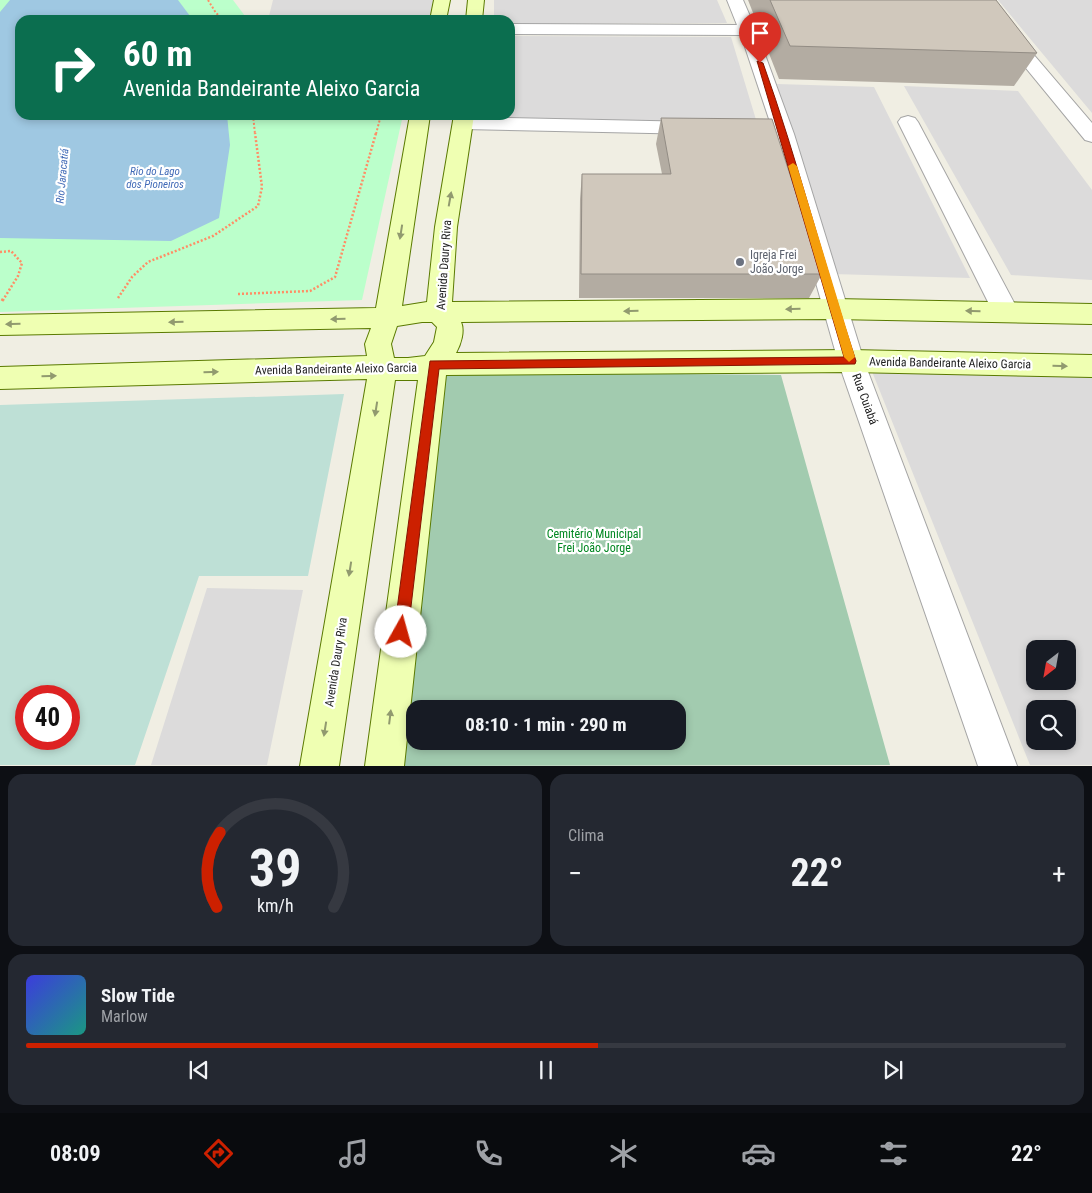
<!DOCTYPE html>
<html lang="pt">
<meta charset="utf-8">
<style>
:root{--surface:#171b24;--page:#242831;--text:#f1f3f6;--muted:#9ea1a6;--line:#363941;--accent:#cc2000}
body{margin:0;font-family:"Roboto Condensed",sans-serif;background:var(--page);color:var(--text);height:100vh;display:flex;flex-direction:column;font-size:19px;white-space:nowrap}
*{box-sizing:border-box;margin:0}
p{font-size:16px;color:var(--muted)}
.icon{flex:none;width:28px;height:28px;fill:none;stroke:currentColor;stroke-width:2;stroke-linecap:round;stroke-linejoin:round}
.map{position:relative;height:766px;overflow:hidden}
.panel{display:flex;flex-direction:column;gap:8px;padding:8px;background:#0d0f14;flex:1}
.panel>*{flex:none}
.hud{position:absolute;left:15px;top:15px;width:500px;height:105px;border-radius:15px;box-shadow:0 2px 8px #0003;background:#0b6e4f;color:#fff;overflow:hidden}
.needle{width:32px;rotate:211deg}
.tools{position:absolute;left:1026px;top:640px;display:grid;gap:10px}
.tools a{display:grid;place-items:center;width:50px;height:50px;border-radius:10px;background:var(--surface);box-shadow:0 2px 8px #0003;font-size:25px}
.speed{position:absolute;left:15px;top:685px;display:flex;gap:10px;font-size:25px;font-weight:700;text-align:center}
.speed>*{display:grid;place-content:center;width:65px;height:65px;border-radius:50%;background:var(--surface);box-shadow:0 2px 8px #0003;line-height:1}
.speed .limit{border:8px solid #d22;background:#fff;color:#111}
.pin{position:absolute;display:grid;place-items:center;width:42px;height:42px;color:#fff;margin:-51px -21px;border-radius:50% 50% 50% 0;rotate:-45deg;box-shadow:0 0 5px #0007}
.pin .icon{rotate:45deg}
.me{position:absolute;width:55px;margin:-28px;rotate:7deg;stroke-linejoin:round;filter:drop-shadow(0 0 4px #0008)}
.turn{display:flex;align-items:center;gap:18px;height:105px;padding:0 25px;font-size:22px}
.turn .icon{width:65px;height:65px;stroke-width:2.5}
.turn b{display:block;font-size:35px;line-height:42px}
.big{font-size:38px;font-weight:700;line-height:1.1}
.panel .card{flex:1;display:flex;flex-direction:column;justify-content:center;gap:8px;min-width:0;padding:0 18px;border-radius:15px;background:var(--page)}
.panel .dial{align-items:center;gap:0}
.dial svg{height:130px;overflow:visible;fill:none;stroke:var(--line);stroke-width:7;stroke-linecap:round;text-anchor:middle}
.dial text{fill:var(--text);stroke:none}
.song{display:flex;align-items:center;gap:15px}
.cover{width:60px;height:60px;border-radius:8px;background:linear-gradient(135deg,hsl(240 70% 55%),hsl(170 70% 35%))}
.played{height:5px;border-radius:2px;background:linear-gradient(90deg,var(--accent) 55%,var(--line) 55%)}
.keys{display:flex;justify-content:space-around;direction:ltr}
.heat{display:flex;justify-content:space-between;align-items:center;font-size:28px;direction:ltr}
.panel .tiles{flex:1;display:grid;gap:8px;grid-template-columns:1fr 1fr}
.card:last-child{grid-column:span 2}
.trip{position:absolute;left:406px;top:700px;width:280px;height:50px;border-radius:15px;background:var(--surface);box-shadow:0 2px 8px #0003;font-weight:700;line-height:50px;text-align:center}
.tabs{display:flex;height:80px;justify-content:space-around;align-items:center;background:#090b0e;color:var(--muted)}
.tabs .icon{width:35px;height:35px}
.tabs .current{color:var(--accent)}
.tabs b{font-size:22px;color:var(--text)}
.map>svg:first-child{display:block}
</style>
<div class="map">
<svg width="1092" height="766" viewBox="0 0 1092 766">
<rect width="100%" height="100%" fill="#f0eee3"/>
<path fill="#dcdbdb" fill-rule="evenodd" d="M273 0H434L430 20H268Z
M494 0H717L727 23 510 24V20H494Z
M998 0H1092V113Z
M510 36 731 37 757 123 482 119V115H510Z
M777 84 874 87 970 278 833 274Z
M904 86 1018 91 1092 190V280L1011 275Z
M871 369 1092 374V765H1030ZM1035 649H1068V681H1035ZM1035 709H1068V741H1035Z
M207 588 303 590 267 765H151Z"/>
<path fill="#bee0d6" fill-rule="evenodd" d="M344 394 308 576H199L135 765H0V405ZM26 696H69V739H26Z"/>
<path fill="#a2cbaf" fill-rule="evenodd" d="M442 372 781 375 890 765 400 766ZM415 709H678V741H415Z"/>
<path fill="#bbffcb" d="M0 0H233L248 20H20V115H403L362 300 0 312Z"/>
<path fill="#9fc8e2" d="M10 0H178L193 20H20V115H227L230 145 219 218 171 241 0 238V12Z"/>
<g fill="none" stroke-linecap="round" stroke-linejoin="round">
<g stroke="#a5a5a5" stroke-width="2">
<path id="street" d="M727 0H743L756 30 794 134 864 361 1017 766H978L838 361 774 134 741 35 510 34V24L737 25Z
M970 0H987L1092 123V142L1085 140Z
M908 116 915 118 918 122 1019 312 1015 319 1006 322 997 319 993 312 898 122 901 118Z
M463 117 697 122 704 124 707 128 704 132 697 134 463 129 456 127 453 123 456 119Z"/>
</g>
<g stroke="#5a7a00" stroke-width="2">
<path id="secondary" d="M434 0H450L446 20H430Z
M468 0H484L482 20H466Z
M410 115H430L402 306 427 302 435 227 454 115H474L457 227 452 302 834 299 1092 304V324L834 319 461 322C465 331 461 344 456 353L851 350 1092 355V377L851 372 446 375 404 766H365L418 380H395L339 766H300L367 379 0 389V367L367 356 365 344 371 328 0 335V315L376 308ZM422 322H432L437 327 434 342 425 356 408 358H394L391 344 397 326Z"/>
</g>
<path stroke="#ff8d65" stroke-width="2" stroke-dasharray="2 2" stroke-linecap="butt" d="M208 0 216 13 224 20
M253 115 255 134
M376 134 381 115"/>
<path stroke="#ff8d65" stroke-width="2.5" stroke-dasharray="2 2" stroke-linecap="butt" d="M0 252 11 251 22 263 18 276 3 300
M238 294 310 291 335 277 376 133
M118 298 132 277 148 262 213 236 258 206 262 187 255 133"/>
<path stroke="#ff8d65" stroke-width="3" stroke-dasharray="2.5 2.5" stroke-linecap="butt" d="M2 301 3 299"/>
<use href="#street" fill="#fff" fill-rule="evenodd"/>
<use href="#secondary" fill="#efffb2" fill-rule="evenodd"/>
</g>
<path fill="#b3aca2" d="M748 0H996L1037 53 1014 86 779 79Z
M661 118 822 274 809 298H579L580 199 582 174H662L656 144Z"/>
<path fill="#d0c8bc" stroke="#928c84" d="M770 0H996L1037 53 790 46Z
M661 118 772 119 822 274H581L582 174H671Z"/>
<defs><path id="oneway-solid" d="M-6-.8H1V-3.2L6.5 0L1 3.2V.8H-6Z" transform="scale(1.25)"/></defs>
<g fill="#919a6f">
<use href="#oneway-solid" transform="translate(450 199) rotate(-80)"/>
<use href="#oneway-solid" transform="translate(401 232) rotate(99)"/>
<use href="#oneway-solid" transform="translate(793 309) rotate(179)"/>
<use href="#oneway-solid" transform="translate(631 311) rotate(179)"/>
<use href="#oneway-solid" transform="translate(973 311) rotate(-179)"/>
<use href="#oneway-solid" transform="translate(338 319) rotate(179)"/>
<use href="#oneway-solid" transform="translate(176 322) rotate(179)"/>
<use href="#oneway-solid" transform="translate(13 324) rotate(179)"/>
<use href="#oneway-solid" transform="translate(1060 366) rotate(1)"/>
<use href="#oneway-solid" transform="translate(211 372) rotate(-2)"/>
<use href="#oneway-solid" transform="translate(49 376) rotate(-2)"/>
<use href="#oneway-solid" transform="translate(376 409) rotate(99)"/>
<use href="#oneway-solid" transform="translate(350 569) rotate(99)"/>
<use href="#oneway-solid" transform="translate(390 717) rotate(-83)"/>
<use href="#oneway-solid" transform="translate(325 729) rotate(99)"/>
</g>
<path fill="#cc2000" stroke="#851500" d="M757 61 763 63C798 161 823 262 856 361L855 364 439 369 408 632 406 637 401 639 396 637 394 632 430 361 844 357Z"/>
<path fill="#f59e0b" d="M793 163 797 166 855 357 849 362 844 357 788 166Z"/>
<circle fill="#6b7280" stroke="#fff" stroke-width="2" cx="740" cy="262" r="5"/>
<g text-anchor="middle" stroke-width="4.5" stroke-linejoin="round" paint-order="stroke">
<g font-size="11" font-style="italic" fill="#416ab7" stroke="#fff">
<text x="155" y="175">Rio do Lago<tspan x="155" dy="13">dos Pioneiros</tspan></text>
<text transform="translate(62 176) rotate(-85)" y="4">Rio Jaracatiá</text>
</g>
<g font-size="12" fill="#5b616d" stroke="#fff" text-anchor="start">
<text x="750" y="259">Igreja Frei<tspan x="750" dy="14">João Jorge</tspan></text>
</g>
<g font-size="12" fill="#1e1e1e" stroke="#fff">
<text transform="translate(444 265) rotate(-86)" y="4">Avenida Daury Riva</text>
<text transform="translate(950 363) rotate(1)" y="4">Avenida Bandeirante Aleixo Garcia</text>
<text transform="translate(336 369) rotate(-1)" y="4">Avenida Bandeirante Aleixo Garcia</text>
<text transform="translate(865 399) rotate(70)" y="4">Rua Cuiabá</text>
<text transform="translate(336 662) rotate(-81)" y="4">Avenida Daury Riva</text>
</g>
<g font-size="12" fill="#018721" stroke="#fff">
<text x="594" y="538">Cemitério Municipal<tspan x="594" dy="14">Frei João Jorge</tspan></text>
</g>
</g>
</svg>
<div class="tools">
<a><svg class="needle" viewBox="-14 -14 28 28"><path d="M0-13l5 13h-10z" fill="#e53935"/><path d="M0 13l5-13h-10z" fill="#9ea1a6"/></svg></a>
<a><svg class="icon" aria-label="search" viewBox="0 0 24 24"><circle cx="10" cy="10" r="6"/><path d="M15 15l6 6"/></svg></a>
</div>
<div class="speed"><div class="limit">40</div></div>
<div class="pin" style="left:760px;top:63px;background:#d93025"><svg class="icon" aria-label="arrive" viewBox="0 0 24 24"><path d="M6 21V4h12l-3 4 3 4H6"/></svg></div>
<svg class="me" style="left:401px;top:632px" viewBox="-20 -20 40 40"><circle r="19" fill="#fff"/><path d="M0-13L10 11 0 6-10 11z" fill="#cc2000"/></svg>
<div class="trip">08:10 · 1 min · 290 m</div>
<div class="hud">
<div class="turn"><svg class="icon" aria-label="right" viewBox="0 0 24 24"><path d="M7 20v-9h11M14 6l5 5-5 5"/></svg><div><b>60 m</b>Avenida Bandeirante Aleixo Garcia</div></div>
</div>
</div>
<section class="panel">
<div class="tiles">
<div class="card dial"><svg viewBox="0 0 100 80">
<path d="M14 69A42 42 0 1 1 86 69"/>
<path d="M14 69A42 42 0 0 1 16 23" stroke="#cc2000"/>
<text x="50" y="56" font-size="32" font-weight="700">39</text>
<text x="50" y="72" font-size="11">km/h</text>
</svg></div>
<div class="card"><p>Clima</p>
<div class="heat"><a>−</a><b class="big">22°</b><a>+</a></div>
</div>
<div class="card">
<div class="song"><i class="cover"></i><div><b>Slow Tide</b><p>Marlow</p></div></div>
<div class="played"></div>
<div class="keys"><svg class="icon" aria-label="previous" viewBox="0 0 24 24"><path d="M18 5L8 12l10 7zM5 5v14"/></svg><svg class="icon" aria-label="pause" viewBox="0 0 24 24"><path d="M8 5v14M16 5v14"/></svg><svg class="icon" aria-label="next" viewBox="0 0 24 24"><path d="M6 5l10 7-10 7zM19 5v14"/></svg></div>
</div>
</div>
</section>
<nav class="tabs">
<b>08:09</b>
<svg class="icon current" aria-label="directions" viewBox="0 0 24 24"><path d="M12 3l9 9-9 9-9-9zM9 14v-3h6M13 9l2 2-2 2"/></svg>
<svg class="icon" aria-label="music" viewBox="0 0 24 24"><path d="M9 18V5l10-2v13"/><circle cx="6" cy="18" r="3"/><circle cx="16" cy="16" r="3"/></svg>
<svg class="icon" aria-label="phone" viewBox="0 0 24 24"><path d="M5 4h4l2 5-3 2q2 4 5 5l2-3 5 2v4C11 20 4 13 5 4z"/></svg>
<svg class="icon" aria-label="climate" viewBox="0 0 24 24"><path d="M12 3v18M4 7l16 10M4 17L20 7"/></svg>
<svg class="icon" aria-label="car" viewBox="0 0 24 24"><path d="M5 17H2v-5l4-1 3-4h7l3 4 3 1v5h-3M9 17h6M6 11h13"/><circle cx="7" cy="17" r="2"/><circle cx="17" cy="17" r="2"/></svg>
<svg class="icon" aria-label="filters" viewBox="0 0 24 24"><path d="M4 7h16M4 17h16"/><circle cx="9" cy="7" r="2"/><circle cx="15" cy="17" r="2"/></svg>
<b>22°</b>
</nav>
